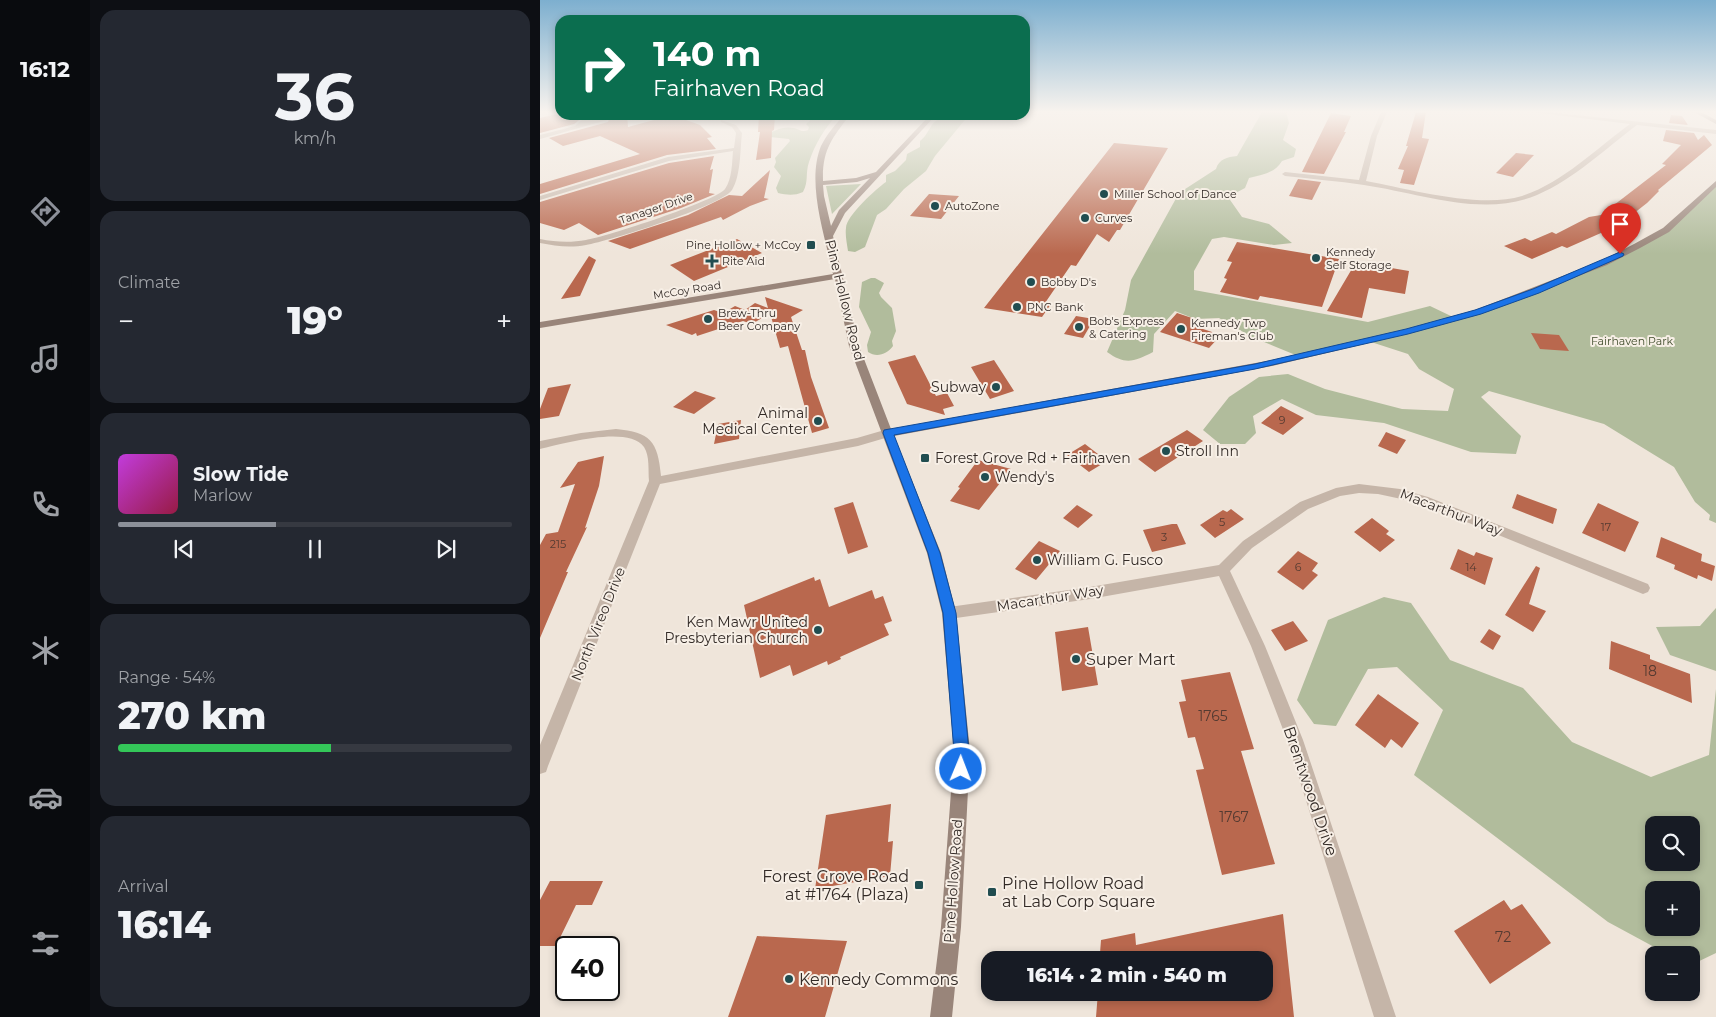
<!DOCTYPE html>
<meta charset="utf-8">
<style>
:root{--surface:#171b24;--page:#242831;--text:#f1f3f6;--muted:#9ea1a6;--line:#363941;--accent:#8c9099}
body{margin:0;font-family:Montserrat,sans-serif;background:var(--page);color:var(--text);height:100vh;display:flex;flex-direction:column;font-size:19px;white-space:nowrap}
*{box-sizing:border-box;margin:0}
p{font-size:16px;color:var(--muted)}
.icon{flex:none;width:28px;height:28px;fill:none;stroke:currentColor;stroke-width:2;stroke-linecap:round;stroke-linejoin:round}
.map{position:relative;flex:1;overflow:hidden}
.panel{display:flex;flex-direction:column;gap:10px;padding:10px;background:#0d0f14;width:450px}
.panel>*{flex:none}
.top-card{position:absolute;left:15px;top:15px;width:475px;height:105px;border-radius:15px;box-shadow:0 2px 8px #0003;background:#0b6e4f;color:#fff;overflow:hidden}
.controls{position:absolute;left:1105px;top:816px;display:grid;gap:10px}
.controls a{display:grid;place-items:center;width:55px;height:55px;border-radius:10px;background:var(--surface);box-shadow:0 2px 8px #0003;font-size:25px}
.speed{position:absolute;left:15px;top:936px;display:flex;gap:10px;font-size:25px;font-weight:700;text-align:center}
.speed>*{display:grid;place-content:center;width:65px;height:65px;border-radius:50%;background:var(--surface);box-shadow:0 2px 8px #0003;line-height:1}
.speed .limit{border:2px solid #111;border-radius:8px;background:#fff;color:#111}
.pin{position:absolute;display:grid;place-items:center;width:42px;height:42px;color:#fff;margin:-51px -21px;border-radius:50% 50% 50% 0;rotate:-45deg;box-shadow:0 0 5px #0007}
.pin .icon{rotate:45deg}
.me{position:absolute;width:55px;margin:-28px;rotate:1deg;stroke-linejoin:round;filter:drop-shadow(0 0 4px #0008)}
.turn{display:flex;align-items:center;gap:18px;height:105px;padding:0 15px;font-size:22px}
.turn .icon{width:65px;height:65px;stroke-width:2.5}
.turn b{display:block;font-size:35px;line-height:42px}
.big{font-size:38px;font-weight:800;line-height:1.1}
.panel .widget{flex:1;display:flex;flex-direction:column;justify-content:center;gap:8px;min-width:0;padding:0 18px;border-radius:15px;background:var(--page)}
.panel .dial{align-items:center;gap:0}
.dial b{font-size:65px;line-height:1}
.song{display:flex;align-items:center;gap:15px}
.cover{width:60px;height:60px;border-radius:8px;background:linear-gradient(135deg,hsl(290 70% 55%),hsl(340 70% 35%))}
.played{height:5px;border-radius:2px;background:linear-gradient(90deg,var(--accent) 40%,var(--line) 40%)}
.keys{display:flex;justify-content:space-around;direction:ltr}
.heat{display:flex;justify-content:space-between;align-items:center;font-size:28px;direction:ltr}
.charge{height:8px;border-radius:4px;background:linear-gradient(90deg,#34c759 54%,var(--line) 0)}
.trip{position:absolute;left:441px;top:951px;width:292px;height:50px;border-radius:15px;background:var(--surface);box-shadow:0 2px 8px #0003;font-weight:800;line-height:50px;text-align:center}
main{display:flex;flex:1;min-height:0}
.menu{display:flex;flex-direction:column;width:90px;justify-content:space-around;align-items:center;background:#090b0e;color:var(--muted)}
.menu .icon{width:35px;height:35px}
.menu .active{color:var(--accent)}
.menu b{font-size:22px;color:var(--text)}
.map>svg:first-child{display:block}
</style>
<main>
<nav class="menu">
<b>16:12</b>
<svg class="icon active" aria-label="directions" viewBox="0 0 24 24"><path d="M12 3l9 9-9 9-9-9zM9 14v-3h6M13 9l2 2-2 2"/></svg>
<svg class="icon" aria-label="music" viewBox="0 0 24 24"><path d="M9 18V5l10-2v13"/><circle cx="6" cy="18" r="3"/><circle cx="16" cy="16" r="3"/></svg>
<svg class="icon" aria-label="phone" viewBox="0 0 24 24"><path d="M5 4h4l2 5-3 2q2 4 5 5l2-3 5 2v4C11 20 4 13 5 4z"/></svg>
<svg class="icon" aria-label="climate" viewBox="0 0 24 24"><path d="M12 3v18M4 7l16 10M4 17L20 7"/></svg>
<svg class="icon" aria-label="car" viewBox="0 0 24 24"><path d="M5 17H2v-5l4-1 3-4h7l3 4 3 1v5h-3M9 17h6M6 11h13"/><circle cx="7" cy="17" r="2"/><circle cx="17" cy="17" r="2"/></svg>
<svg class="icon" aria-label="filters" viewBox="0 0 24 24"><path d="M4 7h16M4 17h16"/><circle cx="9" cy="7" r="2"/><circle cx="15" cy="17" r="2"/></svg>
</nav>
<section class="panel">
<div class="widget dial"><b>36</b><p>km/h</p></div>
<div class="widget"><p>Climate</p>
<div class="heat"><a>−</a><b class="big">19°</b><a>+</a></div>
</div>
<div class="widget">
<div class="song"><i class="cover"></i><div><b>Slow Tide</b><p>Marlow</p></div></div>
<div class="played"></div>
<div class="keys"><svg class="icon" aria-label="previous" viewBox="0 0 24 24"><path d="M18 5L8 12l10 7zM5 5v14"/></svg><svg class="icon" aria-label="pause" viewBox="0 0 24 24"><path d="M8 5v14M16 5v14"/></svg><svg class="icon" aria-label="next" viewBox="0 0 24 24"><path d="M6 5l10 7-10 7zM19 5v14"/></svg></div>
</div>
<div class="widget"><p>Range · 54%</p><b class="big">270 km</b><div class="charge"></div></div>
<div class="widget"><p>Arrival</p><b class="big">16:14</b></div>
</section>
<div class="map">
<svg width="1176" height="1017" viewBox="0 0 1176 1017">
<rect width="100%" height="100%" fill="#efe5da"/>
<path fill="#b1bc9c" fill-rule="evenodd" d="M722 112H746L749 123 743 140 756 149 754 157 742 161C735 173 722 175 709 178L705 188 688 197 702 217 729 224 752 243 734 245 684 237 672 239 654 271V290L828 322 890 306 913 317 758 356 712 337 679 318 655 319 635 311 614 334 613 352C594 362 585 365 567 352L585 310 591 280 639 193 676 169C679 159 687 157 697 156Z
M276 115H297C284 129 275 144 269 162 265 174 269 181 263 192 254 196 247 195 238 193L236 188 241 176 234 167 236 162 235 158 250 141 249 139 230 137 229 133C236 130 245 126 253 128 260 129 261 133 268 130L269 127 266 124Z
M405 115H429L395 156 386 171 364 189 346 209 337 215 325 247 315 252 308 251C307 244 305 235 306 228 306 216 337 188 346 182V175L355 171 366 160 367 154 380 147V141C392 131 387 124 405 115Z
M1176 183V523L1169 520 1170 515 1155 502 1134 467 1064 424 949 391 941 397 981 436 976 454 931 452 844 423 776 415 742 399 713 416 716 433 705 444H680L663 430 689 397 719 377 748 374 785 389 862 409 908 411 914 389 879 369 868 354 828 341 938 312 1064 263 1126 230Z
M321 184 292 214 286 186Z
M331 278H335L344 283 339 293 341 297 352 308 356 331 352 341 353 346C347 354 337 358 328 352L327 345 331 332 319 307 322 282Z
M844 597 871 603 910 660 983 688 1032 742 1111 777 1169 755 1176 689V953L1151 965V955H1129L1068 922 874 775 903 710 857 667 828 669 796 726 774 724 757 700 788 620ZM1114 825H1151V862H1114ZM1114 890H1151V928H1114Z
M1176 608V671L1130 655 1116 627 1160 626Z"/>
<path fill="#b9684e" d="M876 112H886L882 138 889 139 874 185 860 183 864 170 858 169 868 146H866Z
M791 113 811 116 804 132H806L784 174 762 172Z
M12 115H87L88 127 129 116H135L160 125 172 137 167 138 176 149 127 155 0 194V184L100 154 60 136 23 146 9 138 68 122 69 119 58 115 43 117 34 124 0 133V118Z
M219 115H235L234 130 232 131 231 158 216 160 220 132H218Z
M1131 115 1142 116 1148 125 1129 123Z
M1126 130 1154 133 1158 140 1164 135 1172 145 1118 190 1119 191 1107 203 1079 225 1027 248 1022 246 992 259 964 246 985 238 991 241 1012 232 1016 234 1049 217 1061 215 1126 165 1122 164 1141 145 1123 141Z
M574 143 628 148 580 230H577L569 242 557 234 536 266 531 265 505 303 511 304 502 317 444 308Z
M976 153 994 155 973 177 956 173Z
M174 156 170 170 173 169 169 193 175 194 141 208 58 235 39 223 24 230 0 223V202L129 163Z
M230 170 224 198 229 199 210 206 183 220 181 217 90 249 68 241 148 215 189 195 202 196Z
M758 179 781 182 772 200 749 196Z
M389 194 419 196 401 219 370 216Z
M197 239 222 253 154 281 130 265Z
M697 242 799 259 782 307 720 296 718 300 680 292 687 279 684 278 692 262 687 261Z
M49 256 56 260 40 296 21 299Z
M816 262 869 271 865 294 829 288 822 318 787 311Z
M225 297 263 310 251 317 262 350H265L271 377 289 428 272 433 248 346 240 348 230 313 212 324 203 321 157 336 156 333 152 335 126 325 174 310 183 313 195 306 205 310 215 303 228 308Z
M637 313 655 319 652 322 659 325 657 327 681 335 669 348 620 332Z
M536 316 554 319 543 338 524 334Z
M991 333 1019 335 1029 351 1000 349Z
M375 355 396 396 407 393 414 406 403 409 405 415 367 404 348 362Z
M454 360 474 391 450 399 431 367Z
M31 384 19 416 0 419V409L8 388Z
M155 391 176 398 154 414 133 407Z
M741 406 764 418 743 435 721 423Z
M201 420 199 439 174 444 178 424Z
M647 430 663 441 615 472 598 459Z
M846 432 866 440 857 454 838 446Z
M545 444 567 461 549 472 527 455Z
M64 456 59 486 45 528 47 527 26 572H28L0 638V545L6 534 18 532 35 484 20 488 38 462Z
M438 460 471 469 439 510 410 501 420 488 418 487Z
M977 494 1017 509 1013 524 972 508Z
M313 502 328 547 308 554 294 508Z
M1058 503 1099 522 1085 552 1042 533Z
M537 505 553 515 538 528 523 518Z
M691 509 704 519 675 538 660 525 683 510 687 512Z
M832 518 849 531 846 534 855 540 840 552 814 532Z
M632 524H637L646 544 612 552 603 530Z
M1121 537 1162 554 1161 561 1175 566 1172 581 1158 575 1157 579 1134 569 1135 565 1116 557Z
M499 541 520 551 496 580 475 569Z
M918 549 934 556 936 552 953 558 945 585 910 569Z
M758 551 778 563 772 571 778 575 763 590 737 572Z
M996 566 1000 568 989 604 1006 611 993 632 965 615Z
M274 577 275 581 280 579 289 607 332 590 335 599 343 596 352 621 344 624 349 635 300 657 301 659 288 665 287 661 253 676 250 665 220 678 204 605Z
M753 621 768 641 745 651 731 630Z
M548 627 558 685 522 691 515 632Z
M949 629 961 636 953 650 940 642Z
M1071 641 1110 655V659L1150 674 1152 703 1069 669Z
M690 672 714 749 701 751 735 864 682 875 656 770 664 769 655 737 648 738 639 702 646 701 641 680Z
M838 694 879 723 862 748 851 739 845 748 815 725Z
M351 804 348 842 353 841 350 876 275 889 286 815Z
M10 881H63L52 905H36L16 946H0V900Z
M964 900 971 910 982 904 1011 943 950 984 914 931Z
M743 914 754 1017H556L558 992H725V960H557L556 953H560L561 940 595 933 596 945Z
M217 936 307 941 285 1017H188Z"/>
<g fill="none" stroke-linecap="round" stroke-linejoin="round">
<path fill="#c5b5a8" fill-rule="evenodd" d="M841 112H847L837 136 826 181C869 189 940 209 982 196 1022 183 1056 149 1090 124L991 112H1008L1176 130V134L1097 125C1065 149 1034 179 997 195 943 218 879 193 824 185 798 181 771 179 745 176L742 174 745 172 819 180 831 136Z
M57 117 67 120 0 139V135L35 126 43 119Z
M181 120 196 125 202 133C200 150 201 175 192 190 181 206 69 241 46 245 30 248 15 246 0 243V239C15 242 30 243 46 240 65 237 176 201 185 189 192 179 192 163 193 151L129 161 0 200V196L128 157 194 148 196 133 192 127 181 122Z
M76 429C110 432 118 441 121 476L317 438 348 429 354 433 352 436 318 446 120 484 8 766 6 772 0 774V745L109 481C108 471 110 456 104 447 88 425 23 444 0 449V441L41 433Z
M819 484 860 489 888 497 1108 584 1110 588 1108 592 1103 594 1098 592 880 503 838 494 819 493 800 496 768 509 712 548 690 571 725 646 763 740 856 1017H834L747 740 711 646 679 576 550 599 409 619 404 617 402 613 404 609 409 607 550 587 679 565 703 541 760 502 796 488Z"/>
<path fill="#99857a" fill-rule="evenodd" d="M1154 112H1161L1176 120V124Z
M304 115H310C292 138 282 150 283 181L316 178 336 172 390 115H396L305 213 293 236 319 346 351 429 732 360 866 329 935 310 1061 261 1094 244 1123 228 1176 181V187L1129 232 1100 248 1067 265 941 314 871 333 732 366 354 436 401 553 416 613 430 751 421 927 412 1017H390L401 927 414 751 402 613 387 553 309 346 295 279 0 328V322L293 274C285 236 266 183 281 146 287 134 295 125 304 115ZM330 178 299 210 291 226 284 196 283 185 317 182Z"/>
</g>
<linearGradient id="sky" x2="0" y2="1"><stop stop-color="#7dafcf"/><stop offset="0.44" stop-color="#f8f3ee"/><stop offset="1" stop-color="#f8f3ee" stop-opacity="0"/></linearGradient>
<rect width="1176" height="254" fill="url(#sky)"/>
<path fill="#1a73e8" stroke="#114b97" d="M1080 252 1084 254 1083 256 999 293 941 314 868 334 715 369 354 435 400 553 416 613 429 752 428 769 426 775 421 777 415 775 413 769 414 752 403 613 388 553 343 433 344 430 715 364 866 329 935 310 993 289Z"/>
<g fill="#214d50" stroke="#f7efe6" stroke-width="2">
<circle cx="564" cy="194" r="5"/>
<circle cx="395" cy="206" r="5"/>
<circle cx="545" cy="218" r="5"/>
<rect x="266" y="240" width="10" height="10" rx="2.5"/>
<circle cx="776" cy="258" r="5"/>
<path d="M169.5 253.5h5v5h5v5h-5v5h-5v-5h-5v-5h5z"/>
<circle cx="491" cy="282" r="5"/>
<circle cx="477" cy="307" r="5"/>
<circle cx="168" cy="319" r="5"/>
<circle cx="539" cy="327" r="5"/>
<circle cx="641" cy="329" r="5"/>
<circle cx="456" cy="387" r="5"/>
<circle cx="278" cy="421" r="5"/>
<circle cx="626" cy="451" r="5"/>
<rect x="380" y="453" width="10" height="10" rx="2.5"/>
<circle cx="445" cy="477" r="5"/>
<circle cx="497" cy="560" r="5"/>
<circle cx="278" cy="630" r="5"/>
<circle cx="536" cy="659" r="5"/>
<rect x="374" y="880" width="10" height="10" rx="2.5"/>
<rect x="447" y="887" width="10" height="10" rx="2.5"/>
<circle cx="249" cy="979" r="5"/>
</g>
<g text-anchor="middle" stroke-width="4" stroke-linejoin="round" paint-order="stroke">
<g font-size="11" fill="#332b27" stroke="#f7efe6" text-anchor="start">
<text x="574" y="198">Miller School of Dance</text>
<text x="405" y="210">AutoZone</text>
<text x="555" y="222">Curves</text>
<text x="261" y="249" text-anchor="end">Pine Hollow + McCoy</text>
<text x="786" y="256">Kennedy<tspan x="786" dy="13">Self Storage</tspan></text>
<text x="182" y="265">Rite Aid</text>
<text x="501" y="286">Bobby D's</text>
<text x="487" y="311">PNC Bank</text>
<text x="178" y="317">Brew-Thru<tspan x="178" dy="13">Beer Company</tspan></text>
<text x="549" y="325">Bob's Express<tspan x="549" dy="13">&amp; Catering</tspan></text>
<text x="651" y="327">Kennedy Twp<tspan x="651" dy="13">Fireman's Club</tspan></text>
</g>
<g font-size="11" fill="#332b27" stroke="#f7efe6">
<text transform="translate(116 208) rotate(-19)" y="4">Tanager Drive</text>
<text transform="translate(147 290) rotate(-9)" y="4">McCoy Road</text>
</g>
<g font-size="11" fill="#424e2e" stroke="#f7efe6">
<text x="1092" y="345">Fairhaven Park</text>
</g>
<g font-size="11" fill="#543a31">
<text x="742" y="424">9</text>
<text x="682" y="526">5</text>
<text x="1066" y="531">17</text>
<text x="624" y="541">3</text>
<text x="18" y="548">215</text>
<text x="758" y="571">6</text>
<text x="931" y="571">14</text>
</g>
<g font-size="14" fill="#332b27" stroke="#f7efe6">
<text transform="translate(305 300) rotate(76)" y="5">Pine Hollow Road</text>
<text transform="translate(911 512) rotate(21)" y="5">Macarthur Way</text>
<text transform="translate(510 598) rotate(-9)" y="5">Macarthur Way</text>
<text transform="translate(58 624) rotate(-68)" y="5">North Vireo Drive</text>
<text transform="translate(413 881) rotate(-86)" y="5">Pine Hollow Road</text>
</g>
<g font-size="14" fill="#332b27" stroke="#f7efe6" text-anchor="start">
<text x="446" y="392" text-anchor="end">Subway</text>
<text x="268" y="418" text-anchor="end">Animal<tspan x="268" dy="16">Medical Center</tspan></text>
<text x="636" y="456">Stroll Inn</text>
<text x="395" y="463">Forest Grove Rd + Fairhaven</text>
<text x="455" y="482">Wendy's</text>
<text x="507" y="565">William G. Fusco</text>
<text x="268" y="627" text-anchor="end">Ken Mawr United<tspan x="268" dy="16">Presbyterian Church</tspan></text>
</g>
<g font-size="14" fill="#543a31">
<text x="1110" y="676">18</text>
<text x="673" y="721">1765</text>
<text x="694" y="822">1767</text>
<text x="963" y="942">72</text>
</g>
<g font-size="16" fill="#332b27" stroke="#f7efe6" text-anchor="start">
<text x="546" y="665">Super Mart</text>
<text x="369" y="882" text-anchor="end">Forest Grove Road<tspan x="369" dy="18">at #1764 (Plaza)</tspan></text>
<text x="462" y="889">Pine Hollow Road<tspan x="462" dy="18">at Lab Corp Square</tspan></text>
<text x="259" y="985">Kennedy Commons</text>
</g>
<g font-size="16" fill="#332b27" stroke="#f7efe6">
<text transform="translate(771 791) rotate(71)" y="6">Brentwood Drive</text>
</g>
</g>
</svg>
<div class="controls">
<a><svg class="icon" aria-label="search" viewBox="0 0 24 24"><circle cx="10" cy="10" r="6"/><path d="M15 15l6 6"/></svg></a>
<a>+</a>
<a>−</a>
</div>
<div class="speed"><div class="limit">40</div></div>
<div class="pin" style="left:1080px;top:254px;background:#d93025"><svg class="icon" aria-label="arrive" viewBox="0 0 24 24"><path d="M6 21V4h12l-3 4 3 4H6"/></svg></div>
<svg class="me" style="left:421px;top:769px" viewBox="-20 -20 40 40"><circle r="17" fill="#1a73e8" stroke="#fff" stroke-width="3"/><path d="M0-11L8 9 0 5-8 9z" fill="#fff"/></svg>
<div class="trip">16:14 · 2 min · 540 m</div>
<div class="top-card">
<div class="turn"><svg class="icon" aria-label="right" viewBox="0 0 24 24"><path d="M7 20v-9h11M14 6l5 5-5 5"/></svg><div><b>140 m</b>Fairhaven Road</div></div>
</div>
</div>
</main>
